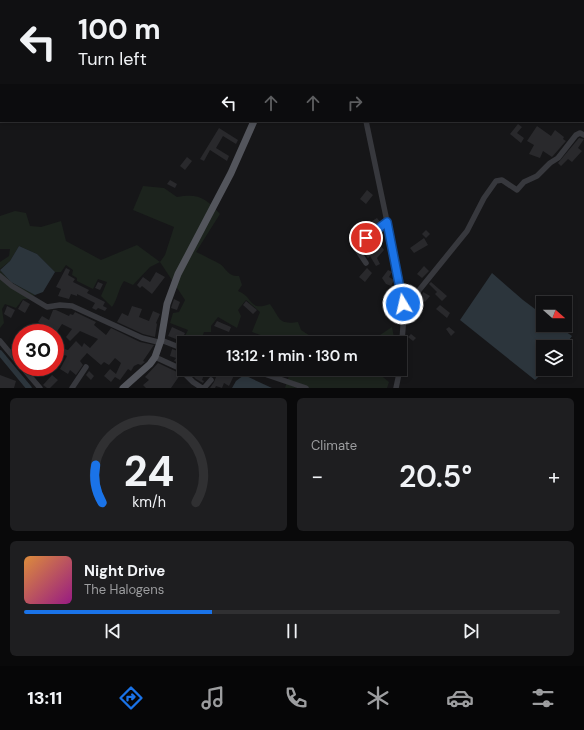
<!DOCTYPE html>
<meta charset="utf-8">
<style>
:root{--surface:#101012;--page:#1e1e20;--text:#f1f3f6;--muted:#9c9d9f;--line:#303032;--accent:#1a73e8}
body{margin:0;font-family:"DM Sans",sans-serif;background:var(--page);color:var(--text);height:100vh;display:flex;flex-direction:column;font-size:15px;white-space:nowrap}
*{box-sizing:border-box;margin:0}
p{font-size:13px;color:var(--muted)}
.icon{flex:none;width:22px;height:22px;fill:none;stroke:currentColor;stroke-width:2;stroke-linecap:round;stroke-linejoin:round}
.map{position:relative;height:388px;overflow:hidden}
.side{display:flex;flex-direction:column;gap:10px;padding:10px;background:#09090a;flex:1}
.side>*{flex:none}
.top-card{position:absolute;left:0px;top:0px;width:584px;height:122px;box-shadow:0 2px 6px #0003,0 0 0 1px var(--line);background:#101012;color:var(--text);overflow:hidden}
.needle{width:26px;rotate:111deg}
.tools{position:absolute;left:536px;top:296px;display:grid;gap:8px}
.tools a{display:grid;place-items:center;width:36px;height:36px;border-radius:0px;background:var(--surface);box-shadow:0 2px 6px #0003,0 0 0 1px var(--line);font-size:20px}
.speed{position:absolute;left:12px;top:324px;display:flex;gap:8px;font-size:20px;font-weight:700;text-align:center}
.speed>*{display:grid;place-content:center;width:52px;height:52px;border-radius:50%;background:var(--surface);box-shadow:0 2px 6px #0003,0 0 0 1px var(--line);line-height:1}
.speed .limit{border:6px solid #d22;background:#fff;color:#111}
.pin{position:absolute;display:grid;place-items:center;width:34px;height:34px;color:#fff;margin:-17px;border:2px solid #fff;border-radius:50%;box-shadow:0 1px 4px #0007}
.me{position:absolute;width:44px;margin:-22px;rotate:351deg;stroke-linejoin:round;filter:drop-shadow(0 0 3px #0008)}
.turn{display:flex;align-items:center;gap:14px;height:84px;padding:0 12px;font-size:18px}
.turn .icon{width:52px;height:52px;stroke-width:2.5}
.turn b{display:block;font-size:28px;line-height:34px}
.lanes{display:flex;align-items:center;height:38px;padding:0 12px;background:#0003;justify-content:center;gap:20px;direction:ltr}
.lanes .off{opacity:.35}
.big{font-size:30px;font-weight:600;line-height:1.1}
.side .tile{flex:1;display:flex;flex-direction:column;justify-content:center;gap:6px;min-width:0;padding:0 14px;border-radius:6px;background:var(--page)}
.side .dial{align-items:center;gap:0}
.dial svg{height:104px;overflow:visible;fill:none;stroke:var(--line);stroke-width:7;stroke-linecap:round;text-anchor:middle}
.dial text{fill:var(--text);stroke:none}
.song{display:flex;align-items:center;gap:12px}
.cover{width:48px;height:48px;border-radius:6px;background:linear-gradient(135deg,hsl(30 70% 55%),hsl(310 70% 35%))}
.played{height:4px;border-radius:2px;background:linear-gradient(90deg,var(--accent) 35%,var(--line) 35%)}
.keys{display:flex;justify-content:space-around;direction:ltr}
.heat{display:flex;justify-content:space-between;align-items:center;font-size:22px;direction:ltr}
.side .tiles{flex:1;display:grid;gap:10px;grid-template-columns:1fr 1fr}
.tile:last-child{grid-column:span 2}
.trip{position:absolute;left:177px;top:336px;width:230px;height:40px;border-radius:0px;background:var(--surface);box-shadow:0 2px 6px #0003,0 0 0 1px var(--line);font-weight:600;line-height:40px;text-align:center}
.tabs{display:flex;height:64px;justify-content:space-around;align-items:center;background:#060607;color:var(--muted)}
.tabs .icon{width:28px;height:28px}
.tabs .current{color:var(--accent)}
.tabs b{font-size:18px;color:var(--text)}
.map>svg:first-child{display:block}
</style>
<div class="map">
<svg width="584" height="388" viewBox="0 0 584 388">
<rect width="100%" height="100%" fill="#161618"/>
<path fill="#1c231d" d="M143 186 164 188 177 197C198 193 206 198 220 214L196 252C199 253 218 263 220 264 227 269 228 277 239 276L242 285 238 291C254 297 248 312 270 304 280 318 278 325 298 322L301 330 315 339 321 338 326 343H260L263 336 252 332 260 312 246 300 238 310 241 316 237 328 218 317 211 326V332H204L200 343 181 344 188 330 170 323 173 313 179 312 185 300 160 262 150 267 133 285 124 281C118 290 118 298 112 307L101 296 107 282 98 279 93 289 77 281V278L72 275 73 270 66 265 61 272H55L37 254 19 246 10 261 0 269V262L9 256 10 249H0V216L15 211 26 213 30 226 41 227 61 221 66 241 101 260 137 245 160 262 165 255 174 227 133 210Z
M0 270 11 282 35 295 27 299H23L16 308 5 304 2 309 4 323 0 328Z
M392 327 395 343H368Z
M291 369H373L389 382 387 388H285Z"/>
<path fill="#2c353c" d="M19 246 37 254 55 272 43 292 35 295 11 282 0 270 10 261Z
M492 273 523 300 543 315V325H556L572 336 564 347H543V369H547L535 380 460 320Z
M244 375 272 388H232L236 381Z"/>
<g fill="none" stroke-linecap="round" stroke-linejoin="round">
<path stroke="#2c353c" stroke-width="5.5" d="M0 353 29 388"/>
</g>
<path fill="#29292c" d="M518 124 522 127 517 133 524 138 521 143 510 134Z
M537 126 551 136 555 130 564 137 563 139 566 141 552 157 543 151 540 158 529 154 534 145 527 141Z
M219 128 238 140 236 144 223 136 216 148 229 156 227 161 210 150 204 161 200 159Z
M579 138 584 139 578 148 582 151 572 162 568 159 561 166 558 163Z
M187 157 192 161 185 170 180 166Z
M170 180 177 184 175 188 167 184Z
M367 190 373 195 366 204 360 199Z
M377 218 380 222 363 235 359 229Z
M383 230 384 232 375 238 384 250 377 258 380 264 376 266 370 256 368 258 361 249Z
M426 230 430 234 426 238 422 234Z
M424 238 428 245 414 253 410 248Z
M424 266 429 271 422 278 417 274Z
M66 268 70 270 68 275 75 279 73 282 89 290 87 293 105 302 103 306 107 308 105 311 98 308 96 310 92 308 95 303 77 294V296L71 294 69 299 58 296 61 289 56 287Z
M367 268 372 273 365 282 359 277Z
M388 270 392 272 389 277 394 280 391 286 386 284 382 278Z
M156 272 165 277 152 294 142 286 140 288 137 285 143 277 150 282Z
M98 282 103 284 100 290 95 288Z
M431 282 447 296 442 301 435 294 437 292 429 284Z
M423 292 430 296 425 302 421 298Z
M174 299 180 302 177 310 171 308Z
M23 300 30 304 25 313 18 309Z
M246 301 257 310 253 314 243 305Z
M440 305 450 313 447 318 436 309Z
M7 306 15 310 11 318 4 314Z
M132 306 142 309 139 317 149 321 153 311 160 314 156 323 157 324 155 337 143 334 117 322 122 313 128 316Z
M53 310H56L69 316 70 314 73 315 75 312 96 322 94 325 106 335 111 328 140 342 154 345 143 361 145 362 141 365 138 364 134 366 131 371 128 369 120 380 115 377 111 382 104 376 110 369 116 374 121 363 115 358 109 365 104 362 101 365 87 353 80 361 83 365 76 375 70 370 68 374 60 369 67 356 60 353 61 348 68 350 76 341 82 347 84 343 90 348 98 339 80 331 70 341 66 337 72 329 62 324 56 333 38 322 42 316 49 320Z
M217 321 231 327 229 332 214 326Z
M172 327 185 333 183 337 178 335 176 339 168 336Z
M449 327 455 332 451 336 446 329Z
M411 334 416 338 413 341 408 337Z
M206 335 220 339 221 338 233 343H203Z
M256 336 260 338 257 343H252Z
M172 349 184 353V359L181 358 179 363 174 361 176 358 170 356Z
M158 363 177 372 180 375 171 388H146L143 385 149 380 145 377Z
M196 369H237L229 386 224 383 222 388 216 386 215 388H210L214 382 216 377 205 372 202 380 204 381 203 383 196 379 192 375Z
M377 369H391L386 375Z
M89 371 94 376 91 380 86 375Z
M0 375 16 381 14 388H0Z
M52 375 58 380 50 388H47L43 385Z"/>
<g fill="none" stroke-linecap="round" stroke-linejoin="round">
<path stroke="#37383d" stroke-width="5.5" d="M345 0V1
M389 0 391 1
M534 0 535 1
M447 1V0
M523 1 525 0
M566 1 567 0
M583 14 584 15
M583 35 584 36
M583 66H584
M366 121 402 293 404 314 400 367
M366 263 356 248 366 238 387 222
M0 276 12 286 47 307 60 305 72 306 142 338 158 342 161 340 184 349
M402 293 409 290 416 294 467 231 484 198 496 181 502 180 517 190 524 182 537 176 550 163 558 158 576 135 580 133 584 135
M0 341 21 366
M155 357 179 368 193 382 202 388
M22 367 40 388
M250 369 306 388
M72 388 86 367
M204 388 211 380
M396 388 400 369"/>
<path stroke="#53555c" stroke-width="7" d="M313 1V0
M123 388 150 364 155 357 161 340 167 304 178 274 231 173 254 121"/>
</g>
<g fill="none" stroke-linecap="round" stroke-linejoin="round">
<g stroke="#114b97" stroke-width="10">
<path id="route" d="M366 238 387 222 403 304"/>
</g>
<use href="#route" stroke="#1a73e8" stroke-width="7"/>
</g>
</svg>
<div class="tools">
<a><svg class="needle" viewBox="-14 -14 28 28"><path d="M0-13l5 13h-10z" fill="#e53935"/><path d="M0 13l5-13h-10z" fill="#9c9d9f"/></svg></a>
<a><svg class="icon" aria-label="layers" viewBox="0 0 24 24"><path d="M12 4l9 5-9 5-9-5zM3 14l9 5 9-5"/></svg></a>
</div>
<div class="speed"><div class="limit">30</div></div>
<div class="pin" style="left:366px;top:238px;background:#d93025"><svg class="icon" aria-label="arrive" viewBox="0 0 24 24"><path d="M6 21V4h12l-3 4 3 4H6"/></svg></div>
<svg class="me" style="left:403px;top:304px" viewBox="-20 -20 40 40"><circle r="17" fill="#1a73e8" stroke="#fff" stroke-width="3"/><path d="M0-11L8 9 0 5-8 9z" fill="#fff"/></svg>
<div class="trip">13:12 · 1 min · 130 m</div>
<div class="top-card">
<div class="turn"><svg class="icon" aria-label="left" viewBox="0 0 24 24"><path d="M17 20v-9H6M10 6l-5 5 5 5"/></svg><div><b>100 m</b>Turn left</div></div>
<div class="lanes"><svg class="icon" aria-label="left" viewBox="0 0 24 24"><path d="M17 20v-9H6M10 6l-5 5 5 5"/></svg><svg class="icon off" aria-label="ahead" viewBox="0 0 24 24"><path d="M12 20V5M6 11l6-6 6 6"/></svg><svg class="icon off" aria-label="ahead" viewBox="0 0 24 24"><path d="M12 20V5M6 11l6-6 6 6"/></svg><svg class="icon off" aria-label="right" viewBox="0 0 24 24"><path d="M7 20v-9h11M14 6l5 5-5 5"/></svg></div>
</div>
</div>
<section class="side">
<div class="tiles">
<div class="tile dial"><svg viewBox="0 0 100 80">
<path d="M14 69A42 42 0 1 1 86 69"/>
<path d="M14 69A42 42 0 0 1 9 40" stroke="#1a73e8"/>
<text x="50" y="56" font-size="32" font-weight="700">24</text>
<text x="50" y="72" font-size="11">km/h</text>
</svg></div>
<div class="tile"><p>Climate</p>
<div class="heat"><a>−</a><b class="big">20.5°</b><a>+</a></div>
</div>
<div class="tile">
<div class="song"><i class="cover"></i><div><b>Night Drive</b><p>The Halogens</p></div></div>
<div class="played"></div>
<div class="keys"><svg class="icon" aria-label="previous" viewBox="0 0 24 24"><path d="M18 5L8 12l10 7zM5 5v14"/></svg><svg class="icon" aria-label="pause" viewBox="0 0 24 24"><path d="M8 5v14M16 5v14"/></svg><svg class="icon" aria-label="next" viewBox="0 0 24 24"><path d="M6 5l10 7-10 7zM19 5v14"/></svg></div>
</div>
</div>
</section>
<nav class="tabs">
<b>13:11</b>
<svg class="icon current" aria-label="directions" viewBox="0 0 24 24"><path d="M12 3l9 9-9 9-9-9zM9 14v-3h6M13 9l2 2-2 2"/></svg>
<svg class="icon" aria-label="music" viewBox="0 0 24 24"><path d="M9 18V5l10-2v13"/><circle cx="6" cy="18" r="3"/><circle cx="16" cy="16" r="3"/></svg>
<svg class="icon" aria-label="phone" viewBox="0 0 24 24"><path d="M5 4h4l2 5-3 2q2 4 5 5l2-3 5 2v4C11 20 4 13 5 4z"/></svg>
<svg class="icon" aria-label="climate" viewBox="0 0 24 24"><path d="M12 3v18M4 7l16 10M4 17L20 7"/></svg>
<svg class="icon" aria-label="car" viewBox="0 0 24 24"><path d="M5 17H2v-5l4-1 3-4h7l3 4 3 1v5h-3M9 17h6M6 11h13"/><circle cx="7" cy="17" r="2"/><circle cx="17" cy="17" r="2"/></svg>
<svg class="icon" aria-label="filters" viewBox="0 0 24 24"><path d="M4 7h16M4 17h16"/><circle cx="9" cy="7" r="2"/><circle cx="15" cy="17" r="2"/></svg>
</nav>
